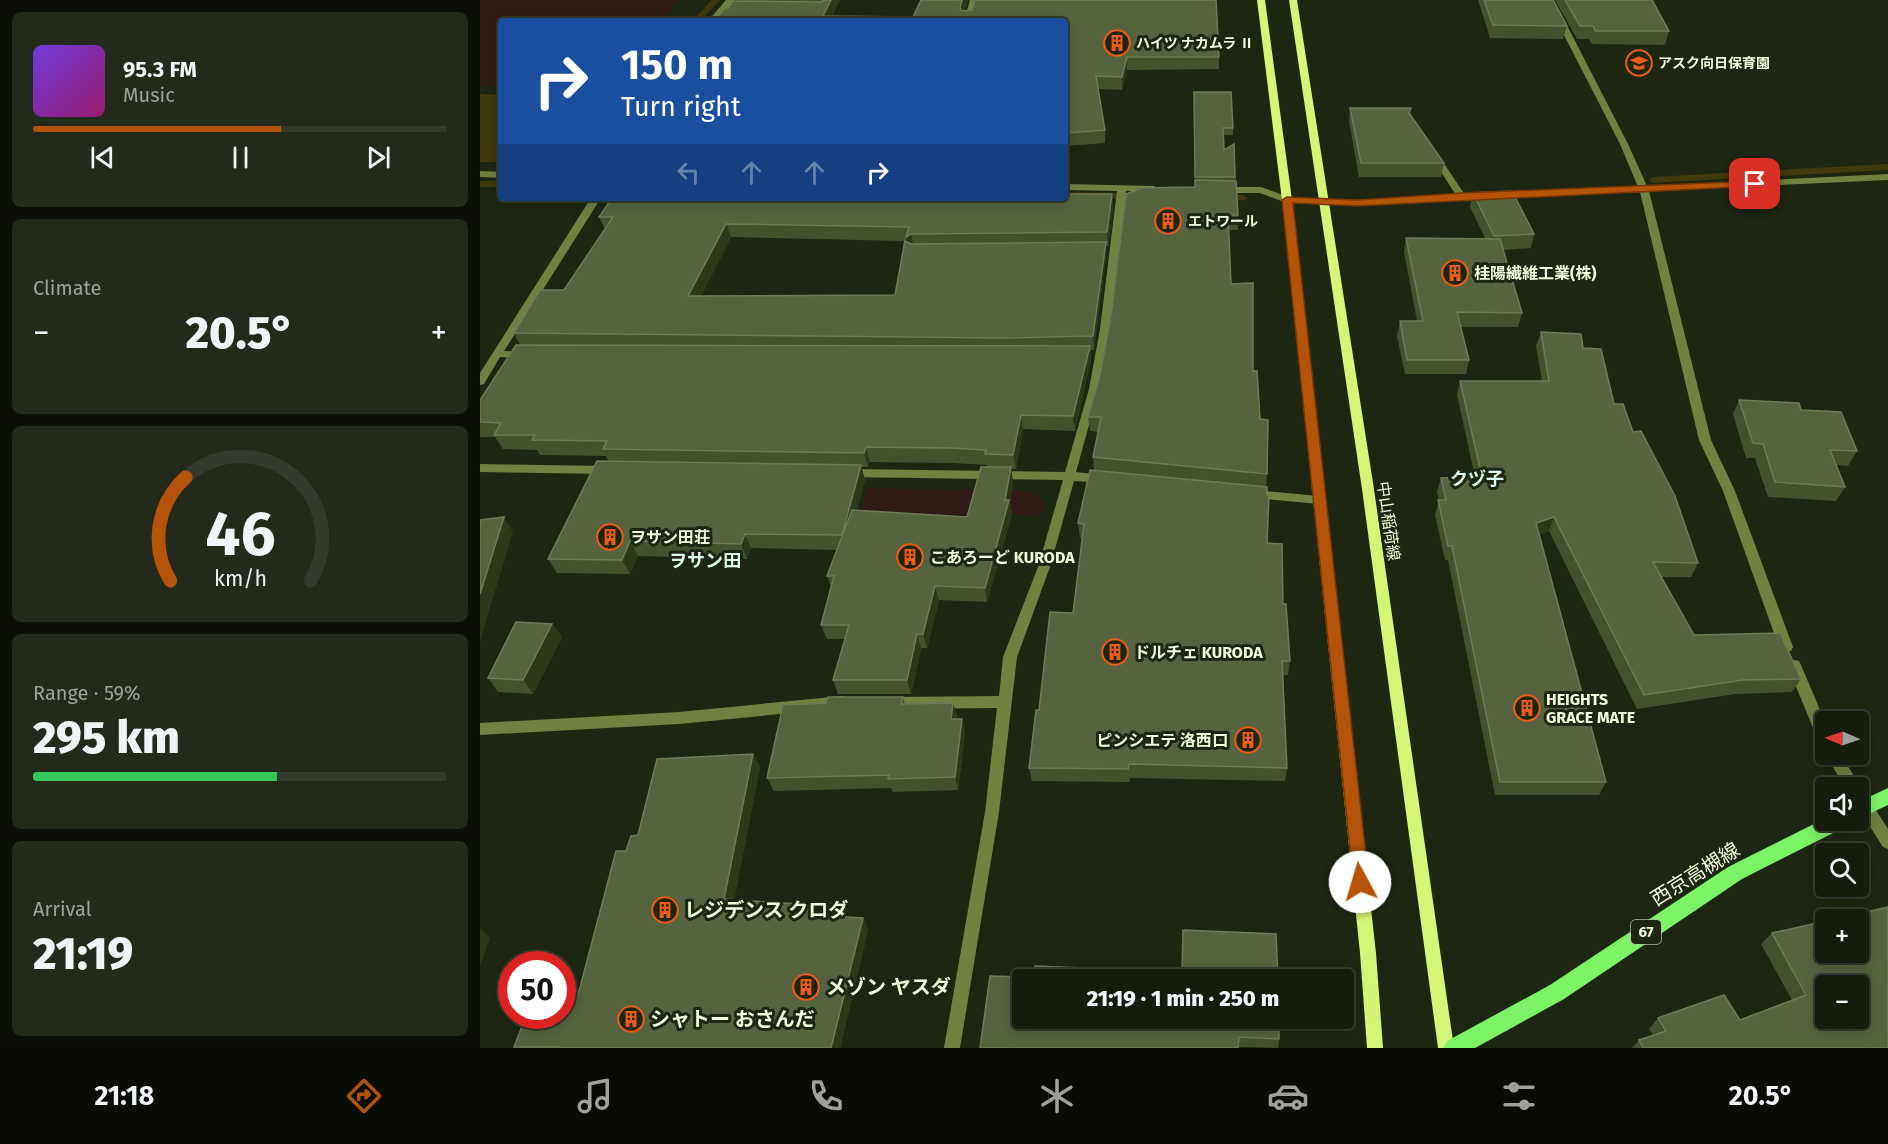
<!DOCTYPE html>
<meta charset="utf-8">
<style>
:root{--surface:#161c0d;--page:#23291b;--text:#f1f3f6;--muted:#9ea19d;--line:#353a2e;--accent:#b45309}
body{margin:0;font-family:"Fira Sans","Noto Sans JP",sans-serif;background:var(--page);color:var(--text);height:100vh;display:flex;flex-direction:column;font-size:22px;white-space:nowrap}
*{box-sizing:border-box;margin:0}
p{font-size:20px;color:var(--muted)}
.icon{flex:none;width:33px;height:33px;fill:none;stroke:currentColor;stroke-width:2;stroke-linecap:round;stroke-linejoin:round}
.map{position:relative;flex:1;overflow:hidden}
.drawer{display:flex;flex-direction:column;gap:12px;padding:12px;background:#0c0f07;width:480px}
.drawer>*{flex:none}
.top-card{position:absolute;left:18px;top:18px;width:570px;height:183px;border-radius:6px;box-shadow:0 3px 15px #0003,0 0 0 2px var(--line);background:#1a4fa0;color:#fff;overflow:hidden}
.needle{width:39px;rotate:272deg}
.fabs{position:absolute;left:1335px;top:711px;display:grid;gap:12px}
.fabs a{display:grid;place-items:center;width:54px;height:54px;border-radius:6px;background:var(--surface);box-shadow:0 3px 15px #0003,0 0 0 2px var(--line);font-size:30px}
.speed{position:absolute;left:18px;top:951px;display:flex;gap:12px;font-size:30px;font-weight:700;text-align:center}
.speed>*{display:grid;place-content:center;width:78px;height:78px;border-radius:50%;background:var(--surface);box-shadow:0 3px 15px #0003,0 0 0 2px var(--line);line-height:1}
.speed .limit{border:9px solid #d22;background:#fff;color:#111}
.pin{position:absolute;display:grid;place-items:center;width:51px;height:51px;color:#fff;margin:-26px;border-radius:12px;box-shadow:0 3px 9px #0006}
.me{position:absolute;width:66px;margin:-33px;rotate:354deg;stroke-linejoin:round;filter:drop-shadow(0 0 4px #0008)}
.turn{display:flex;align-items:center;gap:21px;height:126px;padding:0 24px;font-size:27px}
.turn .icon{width:78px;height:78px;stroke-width:2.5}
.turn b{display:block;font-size:42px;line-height:51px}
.lanes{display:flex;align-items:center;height:57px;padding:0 24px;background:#0003;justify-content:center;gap:30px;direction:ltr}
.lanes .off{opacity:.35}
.big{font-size:45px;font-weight:800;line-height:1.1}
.drawer .card{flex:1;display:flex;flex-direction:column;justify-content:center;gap:9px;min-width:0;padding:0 21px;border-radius:9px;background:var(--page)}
.drawer .dial{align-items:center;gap:0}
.dial svg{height:156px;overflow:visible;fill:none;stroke:var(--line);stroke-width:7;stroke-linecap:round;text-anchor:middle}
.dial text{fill:var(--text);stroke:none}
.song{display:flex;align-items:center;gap:18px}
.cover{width:72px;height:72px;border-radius:9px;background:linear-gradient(135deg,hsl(260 70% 55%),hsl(320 70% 35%))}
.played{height:6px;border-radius:3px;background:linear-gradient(90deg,var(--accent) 60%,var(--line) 60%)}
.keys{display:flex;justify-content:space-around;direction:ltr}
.heat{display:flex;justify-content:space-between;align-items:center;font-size:33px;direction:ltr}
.charge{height:9px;border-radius:4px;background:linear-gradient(90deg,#34c759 59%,var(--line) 0)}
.trip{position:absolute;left:532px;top:969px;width:342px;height:60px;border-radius:6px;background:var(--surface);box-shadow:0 3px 15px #0003,0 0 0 2px var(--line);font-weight:800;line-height:60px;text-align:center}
.menu{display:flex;height:96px;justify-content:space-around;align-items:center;background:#090b05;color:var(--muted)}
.menu .icon{width:42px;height:42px}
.menu .active{color:var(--accent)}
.menu b{font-size:27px;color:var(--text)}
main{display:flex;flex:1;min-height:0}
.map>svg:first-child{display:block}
</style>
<main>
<section class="drawer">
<div class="card">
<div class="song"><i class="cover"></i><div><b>95.3 FM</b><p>Music</p></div></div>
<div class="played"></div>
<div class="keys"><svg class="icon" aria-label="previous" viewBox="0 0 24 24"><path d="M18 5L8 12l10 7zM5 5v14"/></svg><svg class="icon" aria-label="pause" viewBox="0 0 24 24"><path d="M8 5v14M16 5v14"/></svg><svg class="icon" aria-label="next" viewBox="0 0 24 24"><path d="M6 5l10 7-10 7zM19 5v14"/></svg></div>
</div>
<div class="card"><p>Climate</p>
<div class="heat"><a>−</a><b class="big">20.5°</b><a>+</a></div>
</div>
<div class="card dial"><svg viewBox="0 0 100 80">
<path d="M14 69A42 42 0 1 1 86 69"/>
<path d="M14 69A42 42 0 0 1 22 16" stroke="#b45309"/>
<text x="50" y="56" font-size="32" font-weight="700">46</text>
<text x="50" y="72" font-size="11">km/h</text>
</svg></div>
<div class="card"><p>Range · 59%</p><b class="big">295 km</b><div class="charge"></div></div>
<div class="card"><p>Arrival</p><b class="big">21:19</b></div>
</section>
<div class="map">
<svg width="1408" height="1048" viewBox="0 0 1408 1048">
<rect width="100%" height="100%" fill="#1d2611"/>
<path fill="#2f1a15" d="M0 0H198L181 21H21V87L0 86Z
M387 488 551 491 565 503 561 516 493 511 489 521 378 525Z"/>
<path fill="#413a0e" d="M0 94 21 95V162H0Z"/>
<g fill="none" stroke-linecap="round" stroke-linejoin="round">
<path fill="#413a0e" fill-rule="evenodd" d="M232 0H240L220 21H212Z
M1408 164V170L1173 183 1169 180 1173 177Z
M0 181H21V187H0Z
M585 192 653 193 657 196 653 199 585 198Z
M763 195 768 198 766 200 742 201 737 198 742 195Z"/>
<path fill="#708140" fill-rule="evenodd" d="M246 0H254L236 21H228Z
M490 0H498L492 21H484Z
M1066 0H1074L1148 144 1167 186 1408 174V180L1169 191 1231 440 1255 491 1313 647 1311 651 1306 652 1301 651 1299 647 1243 491 1219 440 1160 192 877 206 807 203 780 193H742L738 190 742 187H781L808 197 877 200 976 195 950 155 954 152 957 153 985 195 1158 187 1140 144Z
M0 171 21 172V178L0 177Z
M585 184 674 186 678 189 674 192 646 191 630 329 619 389 596 472 623 475 629 479 623 483 594 481 570 567 537 657 519 812 480 1048H464L505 812 517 708 410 709 405 707 403 703 405 699 410 697 519 696 523 657 558 567 583 480 367 477 361 473 367 469 585 472 609 389 620 329 637 191 585 190Z
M111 198H121L24 351 46 352 51 355 46 358 20 357 4 384 0 385V373Z
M0 464 128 466 134 470 128 474 0 472Z
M774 490 839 496 845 500 839 504 774 498 768 494Z
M1314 660 1319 661 1321 665 1346 724V748L1341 746 1339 742 1307 665 1309 661Z
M362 696 367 698 369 702 367 706 362 708 199 724 0 735V723L199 712Z
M1346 753V754H1360L1408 829V849L1403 847 1378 808V788H1366L1347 758 1345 754Z"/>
<path fill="#d5f577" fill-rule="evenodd" d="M777 0H785L812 200 896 953 903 1048H887L880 953 802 200Z
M809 0H817L894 489 974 1048H958L882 489Z"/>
<path fill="#7df468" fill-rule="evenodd" d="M1408 788V805L1378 819V802Z
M1346 818V820H1369L1367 826 1262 879 1084 999 995 1048H963L967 1041 1070 985 1248 867Z"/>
</g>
<path fill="#42522c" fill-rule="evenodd" d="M260 0H360L352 16 433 17 441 0H488L485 10H492L495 0H736L739 57V69L647 70 642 90 618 89 625 130V143L585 146V21H236L245 8H248L253 1H260Z
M998 0H1073L1087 26 1083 39 1010 38Z
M1075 0H1172L1189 31 1185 45 1112 44 1109 39H1097Z
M714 92 753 128V135H743L744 150 754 144 758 215V230H749L751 284 773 371 787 474 786 487 787 543 803 604 810 661 808 675H803L807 768 805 781 650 778 649 782 552 781 549 768 559 710 593 613 602 538H600L598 523 614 471 613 457 618 432 610 431 608 417 715 187Z
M870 108 930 114 964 163 961 177H879L869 121Z
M993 193 1054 234 1051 248 1023 250 1042 313 1038 327H981L989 360 986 374H925L917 336 920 321H937L924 252 926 238H1005L990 207Z
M632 194 633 208 628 246H626V256L614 350H611V360L595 431 543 429 536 469H531L533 482 530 502 532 514 507 602 459 600 447 648H441L431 694H358L353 680 365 639H347L341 625 351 587 347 576 357 550 271 548 267 559 158 556 150 574 77 573 68 559 129 462 126 456 60 455 57 450 23 449 15 437H0V400L40 345 34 333 84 290 125 229 119 217ZM251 237 424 241 415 295 221 296ZM390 462 472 463 507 465V467L487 517 377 510 385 480 381 467H388Z
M1061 332 1103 348 1134 404 1153 432 1218 563 1211 577H1181L1214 635 1321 679 1312 692 1255 694 1157 709 1069 531 1059 535 1126 782 1119 795H1015L968 560H965L955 515 959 500 957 492 961 478 995 477 977 395 980 381H1062L1056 346Z
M1259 400 1321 410 1377 451 1368 466 1357 465 1365 487 1356 501 1288 497 1275 458H1266L1253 414Z
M72 624 82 637 53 694 18 692 8 678Z
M423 697 425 704 473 703 477 716 476 719H482L485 732 478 790 413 792 411 788 294 791 287 778Z
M273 754 280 767 254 900 333 905 339 915 383 918 388 930 360 1048H36L34 1047 98 995 146 851 158 835Z
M1292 933 1408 1048H1152L1159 1040 1173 1035 1169 1029 1178 1018 1260 1020 1312 1000 1281 944Z
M554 977 799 1039 798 1048 758 1047Z"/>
<path fill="#2b3919" d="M351 0H360L350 21 343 16Z
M482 0H488L482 20 480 8Z
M647 57V70L642 90V77Z
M632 194 633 208 628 246 627 232Z
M246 224 251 237 214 310 208 296Z
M431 234 434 248 429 251 426 237Z
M626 242V256L614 350 613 336Z
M610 346 611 360 595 431 593 416Z
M541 415 543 429 536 469 533 455Z
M386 447 390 462 388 467 384 453Z
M381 465 385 480 367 550 362 535Z
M531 467 533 482 530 502 532 514 507 602 505 588 525 500Z
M24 517 33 532 0 641V594Z
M1074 517 1069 531 1052 538 1056 523Z
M265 534 271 548 267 559 261 544Z
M150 541 158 556 150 574 142 560Z
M455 586 459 600 447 648 443 634Z
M72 624 82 637 53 694 43 680Z
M437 634 441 648 431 694 427 680Z
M473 703 477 716 474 732 471 719Z
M482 719 485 732 478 790 475 777Z
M273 754 280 767 252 911 244 899Z
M333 905 340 917 330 915Z
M383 918 388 930 360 1048H351Z
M0 928 10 938 0 966Z"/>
<path fill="#55643f" stroke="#6d7c57" stroke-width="1.5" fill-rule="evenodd" d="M344 0H351L343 16 433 17 441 0H482L480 8 482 11 492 10 495 0H736L739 57H647L642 77 616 76 625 130 585 133V21H236L245 8H248L253 1 341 2Z
M1004 0H1073L1087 26 1013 25Z
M1085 0H1172L1189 31H1115L1113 26H1100Z
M714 92H751L753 128H743L744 150 754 144 755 177H715Z
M870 108H931L929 113 964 163H881Z
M715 180 756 181 758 215H748L751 284 773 283V371H777L780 419 788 420 787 474 613 457 621 417H608L620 375 631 315 646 194 662 188 715 187Z
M1032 191 1054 234 1014 236 993 193Z
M585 194H632L627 232 431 234 426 237 429 227 246 224 208 296 415 295 425 241 431 244 626 242 613 336 522 338 34 333 60 290H84L133 217H119L132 198H585Z
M926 238 1020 239 1042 313 977 312 989 360H927L920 321H943Z
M1061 332 1101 334 1103 348 1121 349 1134 404H1143L1153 432 1161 431 1195 496 1218 563 1173 562 1214 635 1300 633 1321 679 1263 680 1164 695 1074 517 1056 523 1126 782H1020L972 546H968L958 500H966L961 478 1002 477 980 381H1069Z
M36 345 610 346 593 416 541 415 533 455 505 454 506 450 469 448 386 447 384 453 123 449 127 441 52 440 55 435H14L21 423 0 422V400Z
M1259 400 1319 403 1321 410 1361 412 1377 451 1350 450 1365 487 1295 482 1283 444 1273 443Z
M117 461 381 465 362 535 265 534 261 544 150 541 142 560 68 559Z
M501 467H531L525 500H529L505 588 455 586 443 634H437L427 680H353L369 625H341L354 576H347L372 510 487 517Z
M610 470 787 487V495L789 496 787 543 802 544 803 604H806L810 661H802L807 768 649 764 648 769 549 768 556 710H559L570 612 593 613 604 524 598 523Z
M24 517 0 594V520Z
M36 622 72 624 43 680 8 678Z
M348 697H423L421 704 473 703 471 719H482L475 777 408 779 409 775 287 778 303 705 346 703Z
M273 754 244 899 333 905 330 915 383 918 351 1048H80V1047H34L46 1016H82V995H98L136 851H146L151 836 158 835 177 759Z
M1408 907V1048H1163L1159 1040 1186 1031 1178 1018 1244 995 1260 1020 1326 995 1292 933 1346 921V952H1378V920H1351ZM1346 986H1378V1018H1346Z
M703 930 796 934 798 980H543V1018H799V1039L759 1037 758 1048H500L510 976 554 977 555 966 702 972Z"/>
<path fill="#b45309" stroke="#753606" stroke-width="1.5" d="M1275 181 1278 182V186L877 206 813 203 889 882 887 888 880 890 874 888 802 200 807 197 877 200 981 193Z"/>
<defs>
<g id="building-ring" transform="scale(1.35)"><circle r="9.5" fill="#1d2611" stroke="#ed5b14" stroke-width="1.5"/><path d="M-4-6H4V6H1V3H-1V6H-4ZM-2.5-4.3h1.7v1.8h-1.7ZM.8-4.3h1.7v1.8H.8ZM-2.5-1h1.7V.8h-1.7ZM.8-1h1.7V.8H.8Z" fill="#ed5b14"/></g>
<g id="school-ring" transform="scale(1.35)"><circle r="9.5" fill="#1d2611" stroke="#ed5b14" stroke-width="1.5"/><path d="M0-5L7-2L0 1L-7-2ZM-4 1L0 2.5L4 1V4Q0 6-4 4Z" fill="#ed5b14"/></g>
</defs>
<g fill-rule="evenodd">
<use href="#building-ring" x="637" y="43"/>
<use href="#school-ring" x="1159" y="63"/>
<use href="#building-ring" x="688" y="221"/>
<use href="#building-ring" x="975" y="273"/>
<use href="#building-ring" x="130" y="537"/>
<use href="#building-ring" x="430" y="557"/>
<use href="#building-ring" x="635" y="652"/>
<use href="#building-ring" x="1047" y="708"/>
<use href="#building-ring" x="768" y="740"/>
<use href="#building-ring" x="185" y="910"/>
<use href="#building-ring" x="326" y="987"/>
<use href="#building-ring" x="151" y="1019"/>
</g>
<g text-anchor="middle" stroke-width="6" stroke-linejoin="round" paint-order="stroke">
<g font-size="14" font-weight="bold" fill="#f0fcd9" stroke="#1d2611" text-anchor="start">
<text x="656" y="48">ハイツ ナカムラ Ⅱ</text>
<text x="1178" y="68">アスク向日保育園</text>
<text x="708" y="226">エトワール</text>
</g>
<rect fill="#1d2611" stroke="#b1bc9d" stroke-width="1.5" x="1151" y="920" width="30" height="24" rx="4.5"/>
<g font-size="15" font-weight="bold" fill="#f0fcd9">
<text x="1166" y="937">67</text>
</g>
<g font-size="16" font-weight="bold" fill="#f0fcd9" stroke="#1d2611" text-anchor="start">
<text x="994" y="279">桂陽繊維工業(株)</text>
<text x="150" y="543">ヲサン田荘</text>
<text x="450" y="563">こあろーど KURODA</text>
<text x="654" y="658">ドルチェ KURODA</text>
<text x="1066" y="705">HEIGHTS<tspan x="1066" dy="18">GRACE MATE</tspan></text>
<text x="748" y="746" text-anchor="end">ピンシエテ 洛西口</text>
</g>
<g font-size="16" fill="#f0fcd9" stroke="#1d2611">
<text transform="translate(909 521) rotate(82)" y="6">中山稲荷線</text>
</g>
<g font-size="18" font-weight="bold" fill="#dbfcee" stroke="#1d2611">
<text x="997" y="485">クヅ子</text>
<text x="225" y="567">ヲサン田</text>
</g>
<g font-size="20" fill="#f0fcd9" stroke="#1d2611">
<text transform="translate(1215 874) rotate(-32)" y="7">西京高槻線</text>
</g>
<g font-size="20" font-weight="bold" fill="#f0fcd9" stroke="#1d2611" text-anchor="start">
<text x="204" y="917">レジデンス クロダ</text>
<text x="346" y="994">メゾン ヤスダ</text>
<text x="170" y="1026">シャトー おさんだ</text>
</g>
</g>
</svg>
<div class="fabs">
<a><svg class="needle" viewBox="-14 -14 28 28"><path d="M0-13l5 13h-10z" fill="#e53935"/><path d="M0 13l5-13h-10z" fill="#9ea19d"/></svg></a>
<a><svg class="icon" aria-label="sound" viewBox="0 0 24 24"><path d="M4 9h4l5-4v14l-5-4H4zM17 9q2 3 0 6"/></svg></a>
<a><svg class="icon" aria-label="search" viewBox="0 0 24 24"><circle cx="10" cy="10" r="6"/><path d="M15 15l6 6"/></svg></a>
<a>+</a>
<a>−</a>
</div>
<div class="speed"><div class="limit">50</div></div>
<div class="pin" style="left:1275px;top:184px;background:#d93025"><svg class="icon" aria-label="arrive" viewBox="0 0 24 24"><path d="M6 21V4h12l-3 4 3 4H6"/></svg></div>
<svg class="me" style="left:880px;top:882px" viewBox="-20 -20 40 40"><circle r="19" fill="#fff"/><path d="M0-13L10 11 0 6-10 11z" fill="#b45309"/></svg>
<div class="trip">21:19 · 1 min · 250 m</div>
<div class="top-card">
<div class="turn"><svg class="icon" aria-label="right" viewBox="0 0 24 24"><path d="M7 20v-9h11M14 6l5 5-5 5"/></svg><div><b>150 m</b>Turn right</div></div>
<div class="lanes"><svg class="icon off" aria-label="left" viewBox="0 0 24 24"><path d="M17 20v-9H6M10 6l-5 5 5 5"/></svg><svg class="icon off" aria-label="ahead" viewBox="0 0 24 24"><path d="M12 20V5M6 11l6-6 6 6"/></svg><svg class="icon off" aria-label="ahead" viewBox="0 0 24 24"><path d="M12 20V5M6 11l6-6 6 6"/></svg><svg class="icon" aria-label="right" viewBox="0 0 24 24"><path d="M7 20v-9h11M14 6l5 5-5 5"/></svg></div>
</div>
</div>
</main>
<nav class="menu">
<b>21:18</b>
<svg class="icon active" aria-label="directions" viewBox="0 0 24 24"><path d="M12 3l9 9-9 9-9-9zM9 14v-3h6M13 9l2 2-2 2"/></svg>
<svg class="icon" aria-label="music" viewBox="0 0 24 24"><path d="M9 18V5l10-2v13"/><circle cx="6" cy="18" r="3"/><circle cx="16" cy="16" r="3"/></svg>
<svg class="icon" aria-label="phone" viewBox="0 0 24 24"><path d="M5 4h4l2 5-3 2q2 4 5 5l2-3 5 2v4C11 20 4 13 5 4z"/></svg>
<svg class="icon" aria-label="climate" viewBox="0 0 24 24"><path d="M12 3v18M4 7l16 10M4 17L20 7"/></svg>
<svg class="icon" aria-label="car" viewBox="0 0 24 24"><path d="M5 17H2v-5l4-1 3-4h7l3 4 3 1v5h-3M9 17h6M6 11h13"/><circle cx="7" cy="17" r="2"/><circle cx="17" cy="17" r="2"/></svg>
<svg class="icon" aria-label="filters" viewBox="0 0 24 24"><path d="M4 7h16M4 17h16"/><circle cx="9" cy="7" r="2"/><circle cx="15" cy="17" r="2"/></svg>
<b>20.5°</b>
</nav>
